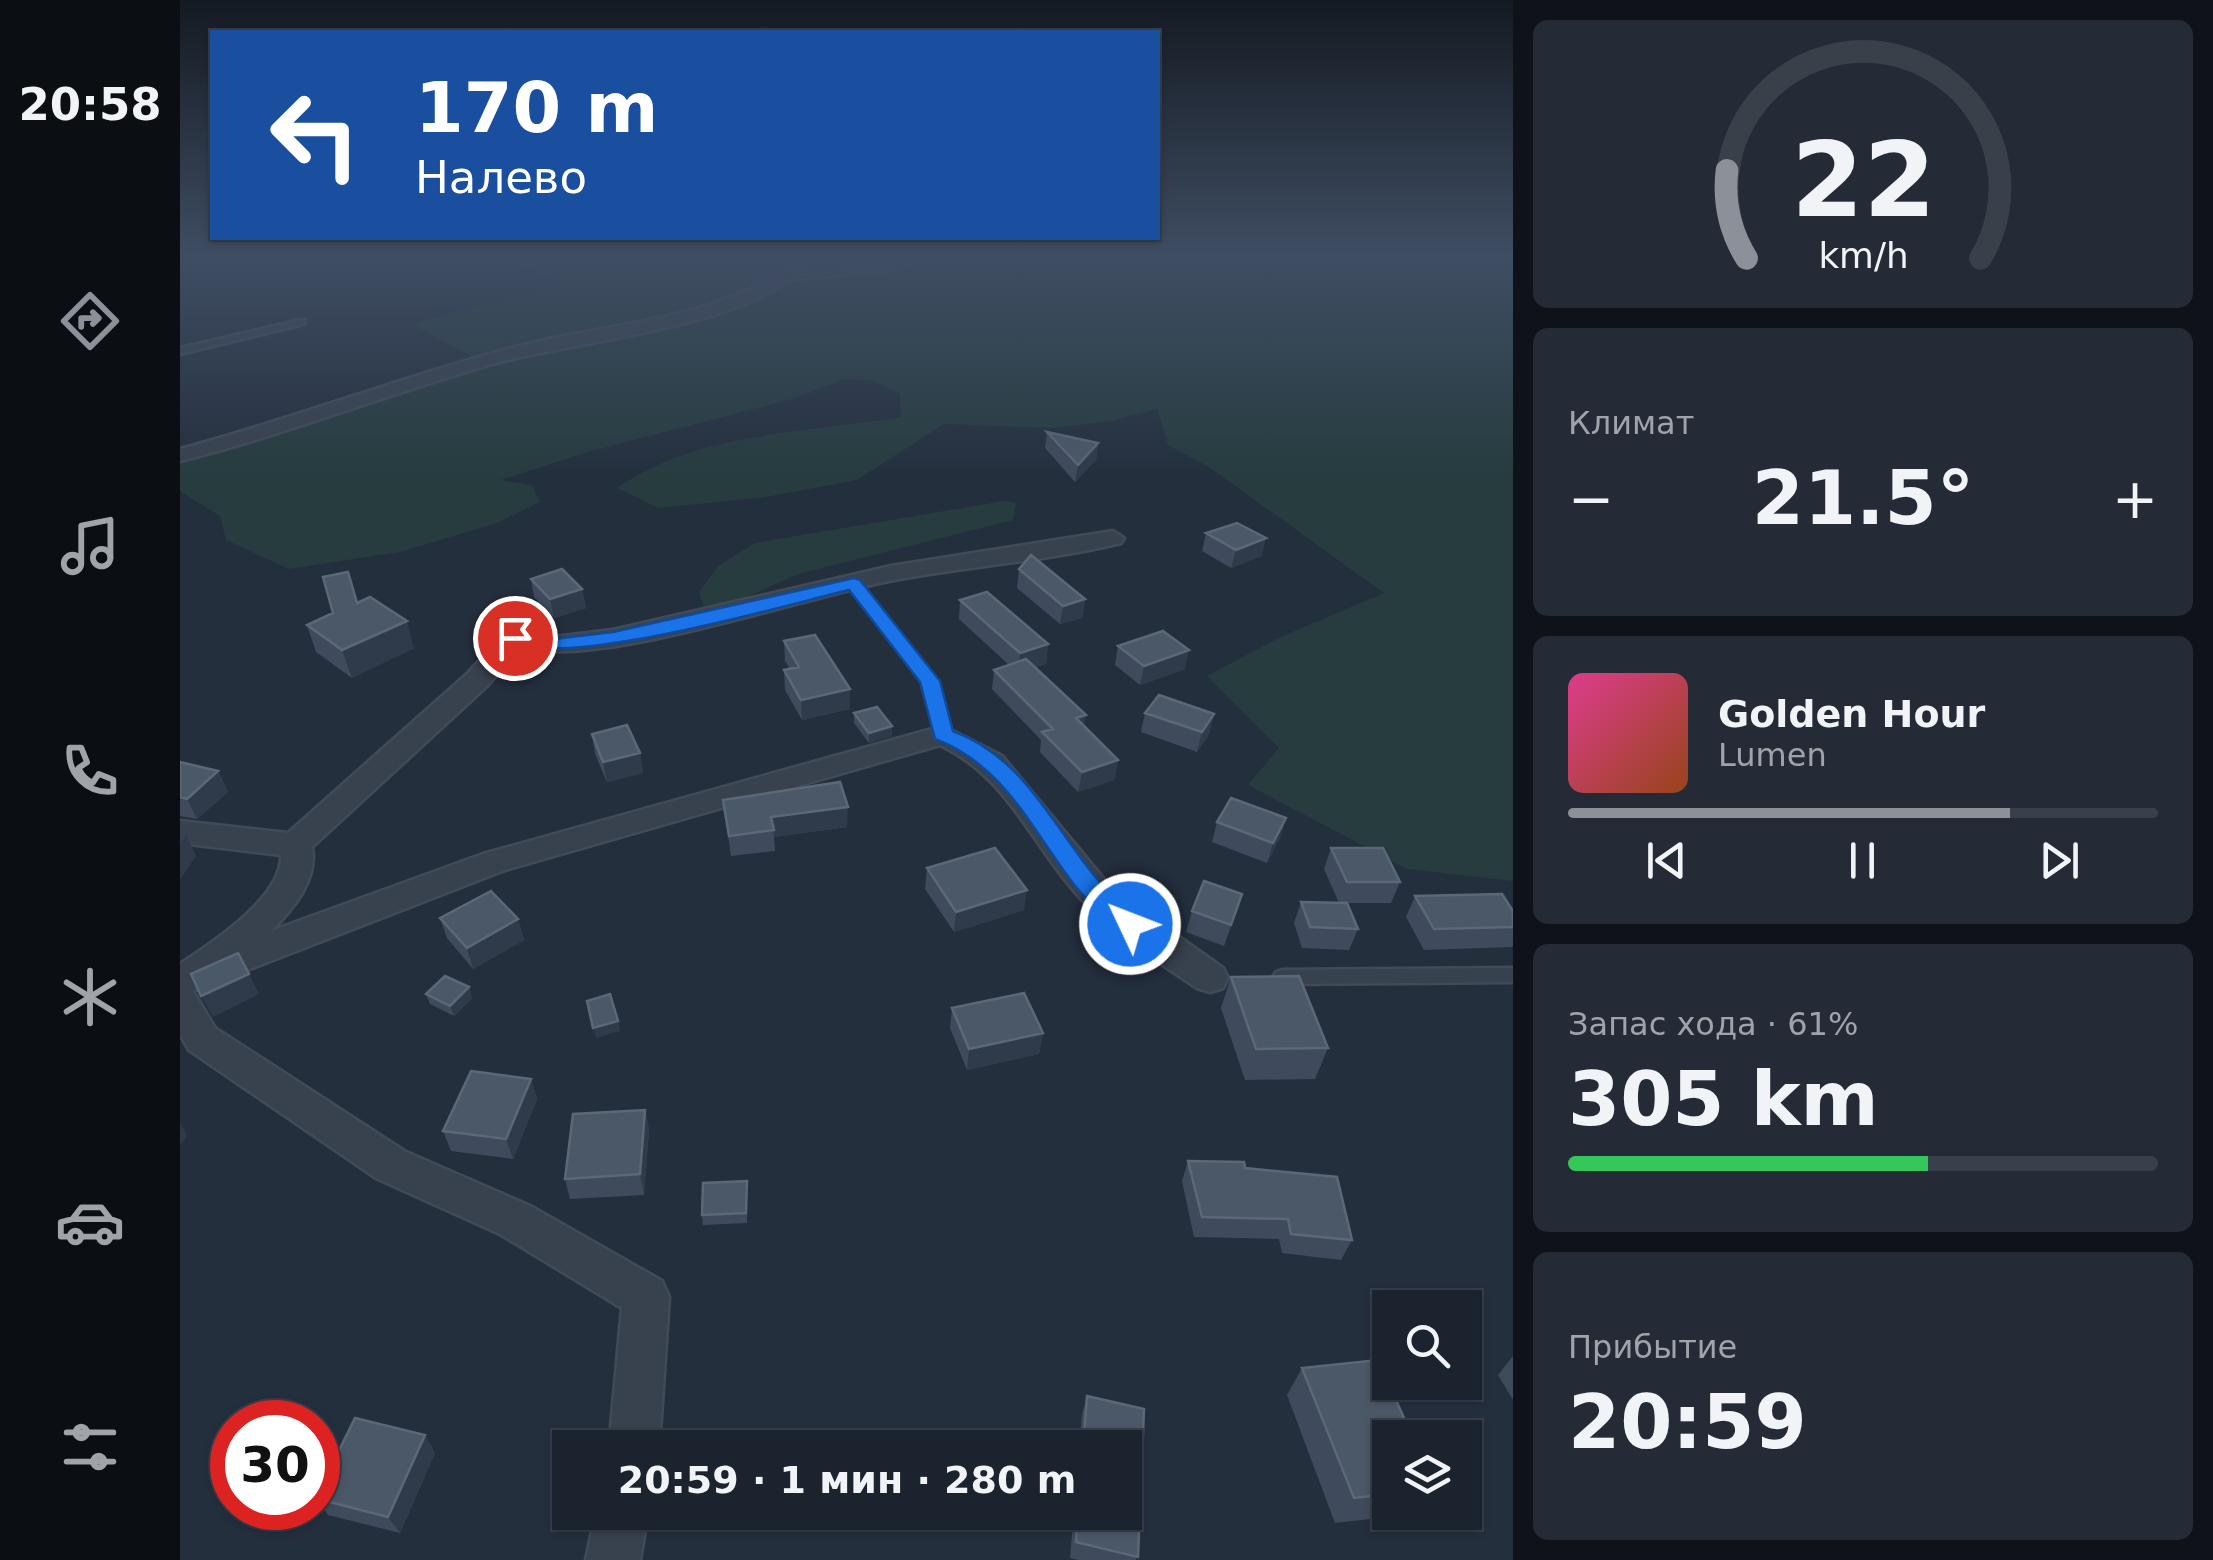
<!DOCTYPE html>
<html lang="ru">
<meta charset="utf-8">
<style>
:root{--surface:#1b232e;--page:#242b36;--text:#f1f3f6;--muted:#a0a4aa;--line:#39404a;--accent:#8c9099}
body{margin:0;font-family:"DejaVu Sans",sans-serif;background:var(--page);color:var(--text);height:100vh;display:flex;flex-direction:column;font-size:38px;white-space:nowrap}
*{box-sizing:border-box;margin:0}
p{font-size:32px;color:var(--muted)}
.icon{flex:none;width:55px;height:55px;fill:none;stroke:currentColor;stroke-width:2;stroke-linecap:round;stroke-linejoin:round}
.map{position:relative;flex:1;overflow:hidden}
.side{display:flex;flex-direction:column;gap:20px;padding:20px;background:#0f1319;width:700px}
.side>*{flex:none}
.top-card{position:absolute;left:30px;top:30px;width:950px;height:210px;border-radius:0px;box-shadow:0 2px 8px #0004,0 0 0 2px var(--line);background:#1a4fa0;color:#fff;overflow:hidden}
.fabs{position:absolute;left:1192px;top:1290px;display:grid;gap:20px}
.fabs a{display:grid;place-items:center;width:110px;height:110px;border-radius:0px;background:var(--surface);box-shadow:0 2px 8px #0004,0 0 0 2px var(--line);font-size:50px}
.speed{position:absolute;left:30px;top:1400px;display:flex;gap:20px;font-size:50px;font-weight:700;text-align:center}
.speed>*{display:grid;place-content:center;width:130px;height:130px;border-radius:50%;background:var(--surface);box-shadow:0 2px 8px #0004,0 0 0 2px var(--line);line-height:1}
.speed .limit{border:15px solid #d22;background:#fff;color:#111}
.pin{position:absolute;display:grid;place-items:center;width:85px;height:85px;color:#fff;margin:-42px;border:5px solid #fff;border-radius:50%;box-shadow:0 2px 10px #0007}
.me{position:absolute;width:110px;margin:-55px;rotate:313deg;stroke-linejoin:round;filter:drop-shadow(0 0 8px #0008)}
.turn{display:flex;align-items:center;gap:35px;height:210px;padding:0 40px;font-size:45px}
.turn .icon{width:130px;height:130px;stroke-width:2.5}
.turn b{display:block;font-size:70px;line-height:85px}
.big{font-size:75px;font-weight:700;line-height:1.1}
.side .widget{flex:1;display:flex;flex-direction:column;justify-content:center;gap:15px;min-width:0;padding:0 35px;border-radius:15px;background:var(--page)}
.side .dial{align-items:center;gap:0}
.dial svg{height:260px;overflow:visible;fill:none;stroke:var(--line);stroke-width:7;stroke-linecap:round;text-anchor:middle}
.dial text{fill:var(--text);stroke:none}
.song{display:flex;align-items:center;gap:30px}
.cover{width:120px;height:120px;border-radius:15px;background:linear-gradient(135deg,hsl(330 70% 55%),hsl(20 70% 35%))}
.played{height:10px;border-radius:5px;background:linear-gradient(90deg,var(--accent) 75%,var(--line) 75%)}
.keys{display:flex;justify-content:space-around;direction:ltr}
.heat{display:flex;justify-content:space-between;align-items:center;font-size:55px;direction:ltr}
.charge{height:15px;border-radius:8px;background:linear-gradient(90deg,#34c759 61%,var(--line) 0)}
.trip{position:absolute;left:372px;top:1430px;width:590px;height:100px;border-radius:0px;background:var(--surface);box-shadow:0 2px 8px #0004,0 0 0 2px var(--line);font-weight:700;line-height:100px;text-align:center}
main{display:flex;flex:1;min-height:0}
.tabs{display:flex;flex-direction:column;width:180px;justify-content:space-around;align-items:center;background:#0b0e12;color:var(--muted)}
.tabs .icon{width:70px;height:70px}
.tabs .active{color:var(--accent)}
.tabs b{font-size:45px;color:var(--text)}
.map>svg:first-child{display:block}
</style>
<main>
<nav class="tabs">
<b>20:58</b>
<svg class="icon active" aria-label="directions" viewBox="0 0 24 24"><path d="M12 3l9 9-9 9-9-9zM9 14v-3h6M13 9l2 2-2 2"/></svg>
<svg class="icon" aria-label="music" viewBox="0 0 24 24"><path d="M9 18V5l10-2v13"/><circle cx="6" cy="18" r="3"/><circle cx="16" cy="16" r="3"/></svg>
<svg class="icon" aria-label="phone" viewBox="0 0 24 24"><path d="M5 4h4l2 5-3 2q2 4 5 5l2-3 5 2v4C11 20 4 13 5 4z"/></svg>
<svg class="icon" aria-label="climate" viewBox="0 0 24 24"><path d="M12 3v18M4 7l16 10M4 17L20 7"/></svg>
<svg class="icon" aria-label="car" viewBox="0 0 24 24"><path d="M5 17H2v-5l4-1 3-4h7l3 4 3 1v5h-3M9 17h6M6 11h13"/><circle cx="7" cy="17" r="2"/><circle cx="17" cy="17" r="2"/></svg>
<svg class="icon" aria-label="filters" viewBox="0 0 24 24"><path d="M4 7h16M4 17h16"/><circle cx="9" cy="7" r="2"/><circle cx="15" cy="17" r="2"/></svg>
</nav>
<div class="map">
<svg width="1333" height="1560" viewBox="0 0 1333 1560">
<rect width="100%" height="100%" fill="#242f3e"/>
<path fill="#263c3f" d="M316 257H1160L1149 264 1224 261 1333 267V881L1227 869 1068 785 1099 748 1027 676 1103 636 1204 593 1030 468 988 445 977 409 931 421 873 428 764 424 677 480 586 497 478 508 437 488C519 431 626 433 721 417L720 394 692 380 664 379 612 399 404 453 321 480 352 485 360 502 317 523 220 552 109 569 46 540 40 516 0 491V462L167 404 192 387 290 356 232 324 386 283Z
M824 501 836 503 833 520 618 574 556 602 524 608 519 592 538 566 575 543Z"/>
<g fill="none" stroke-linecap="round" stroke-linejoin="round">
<g stroke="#414a57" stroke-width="5">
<path id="lane" d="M616 257H623L615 270 611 268Z
M737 257H749L704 271 603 281 599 279 704 267Z
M1213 257 1333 260V264L1216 259Z
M121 320H124V324L0 354V348Z
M674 580 678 581 757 681 770 735 768 738H758L756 735 743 681 668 584Z
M1333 968V982L1102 984 1096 982 1093 977 1096 972 1102 970Z"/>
</g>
<g stroke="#414a57" stroke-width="5">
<path id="street" d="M610 265 622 268C561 331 392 340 305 366 203 396 104 435 0 461V449C113 419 222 377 335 347 427 322 530 323 610 265Z
M933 531 944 538 941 543C867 561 789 566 714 580 626 596 417 670 340 647L308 685 132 847C138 880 113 909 91 931L303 854 763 726 822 756 933 890 1043 968 1048 978 1043 988 1030 992 1017 988C974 959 929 931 895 892 850 840 826 776 760 745L325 870 13 991 35 1028 226 1152 350 1206 482 1281 489 1297 479 1448H429L442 1308 320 1234 196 1178 9 1050 0 1034V964C32 943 103 897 101 855L0 843V821L108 833 288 673 326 632 335 629 366 638 433 630 711 566Z
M416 1512H468L460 1560H406Z"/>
</g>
<use href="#lane" fill="#38414e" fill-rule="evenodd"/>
<use href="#street" fill="#38414e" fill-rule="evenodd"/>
</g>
<path fill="#3f4b5c" d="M867 432 918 443 916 460 895 482 865 448Z
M1026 533 1082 556 1051 568 1022 551Z
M839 569 905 599 902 618 880 624 837 588Z
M351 579 402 589 406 608 374 618 354 597Z
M780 600 868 644 866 664 855 667 904 726 938 760 934 780 898 792 860 752 861 740 812 689 814 670 829 665 779 619Z
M178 603 234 648 172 678 136 652 127 625Z
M604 641 670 689V709L622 720 605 690 604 670 610 669 605 661Z
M938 646 1005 669 960 685 935 665Z
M674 713 712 726V736L689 743 674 723Z
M965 713 1034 714 1029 734 1017 752 961 732Z
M412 734 460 753 463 773 427 782 415 754Z
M0 762 38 771 48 792 17 819 0 816Z
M543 800 667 827 594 837 595 851 551 856Z
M1106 818 1100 838 1087 863 1032 842 1037 822Z
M1151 848 1220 882 1211 903H1159L1144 869Z
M747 868 844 910 774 932 745 889Z
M1062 894 1044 946 1006 932 1012 911Z
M1235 896 1333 911V946L1332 947 1244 950 1226 917Z
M1121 902 1178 929 1169 950 1122 948 1114 923Z
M260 918 338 919 344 940 293 969 267 938Z
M1051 977 1148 1048 1135 1079 1065 1080 1041 1008Z
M289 987 292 998 274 1016 250 1004 246 994Z
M772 1008 863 1033 859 1054 787 1070 770 1028Z
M351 1079 357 1099 333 1159 271 1151 263 1131Z
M465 1110 469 1130 464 1195 390 1199 385 1179Z
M1008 1161 1065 1168 1172 1240 1161 1260 1102 1253 1099 1239 1014 1237 1002 1181Z
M567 1181V1223L523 1225 522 1215Z
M1333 1356V1400L1318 1375Z
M1122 1368 1210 1438V1512H1235L1234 1514 1155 1523 1107 1395Z
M907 1396 964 1409 956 1560H899L890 1558 894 1512H945V1448H899L902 1414Z
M245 1435 255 1453 220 1533 148 1515 138 1502V1493Z"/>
<path fill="#2f3b4b" d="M918 443 916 460 895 482 898 465Z
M1086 538 1082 556 1051 568 1056 550Z
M402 589 406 608 374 618 370 599Z
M905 599 902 618 880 624 883 606Z
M227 621 234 648 172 678 162 650Z
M868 644 866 664 838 672 840 653Z
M1009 650 1005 669 960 685 964 666Z
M670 689V709L622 720 621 700Z
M1034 714 1029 734 1017 752 1022 732Z
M906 715 902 735 896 718Z
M712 726V736L689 743V733Z
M460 753 463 773 427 782 423 762Z
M938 760 934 780 898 792 902 772Z
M38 771 48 792 17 819 7 799Z
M668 807 667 827 594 837 591 817Z
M1106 818 1100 838 1087 863 1093 843Z
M6 835 16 856 0 880V844Z
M847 890 844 910 774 932 776 912Z
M338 919 344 940 293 969 287 948Z
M69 974 79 994 33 1017 21 996Z
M289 987 292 998 274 1016 270 1006Z
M438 1021 440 1031 416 1038 413 1028Z
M863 1033 859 1054 787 1070 789 1049Z
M351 1079 357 1099 333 1159 326 1139Z
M465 1110 469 1130 464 1195 460 1174Z
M0 1123 7 1135 0 1146Z
M245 1435 255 1453 220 1533 208 1517Z"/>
<path fill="#4b5868" stroke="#5c6777" stroke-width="2.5" d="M867 432 918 443 898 465Z
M1057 523 1086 538 1056 550 1026 533Z
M851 555 905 599 883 606 839 569Z
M382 569 402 589 370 599 351 579Z
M168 572 177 603 190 597 227 621 162 650 127 625 153 613 143 577Z
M807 592 868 644 840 653 780 600Z
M983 631 1009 650 964 666 938 646Z
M635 635 670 689 621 700 604 670 619 667 604 641Z
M846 659 906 715 896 718 938 760 902 772 862 732 873 729 814 670Z
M979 695 1034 714 1022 732 965 713Z
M697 707 712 726 689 733 674 713Z
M447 725 460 753 423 762 412 734Z
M0 762 38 771 7 799 0 797Z
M660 782 668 807 591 817 594 830 549 836 543 800Z
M1051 798 1106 818 1093 843 1037 822Z
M815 848 847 890 776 912 747 868Z
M1151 848H1203L1220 882H1167Z
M1024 881 1062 894 1051 925 1012 911Z
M311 891 338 919 287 948 260 918Z
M1322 894 1333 911V927L1254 929 1235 896Z
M1121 902 1167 903 1178 929 1130 927Z
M58 953 69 974 21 996 11 974Z
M265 976 289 987 270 1006 246 994Z
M1119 976 1148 1048 1076 1049 1051 977Z
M844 993 863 1033 789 1049 772 1008Z
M430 994 438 1021 413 1028 407 1001Z
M291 1071 351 1079 326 1139 263 1131Z
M465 1110 460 1174 385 1179 393 1114Z
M1008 1161 1064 1162 1065 1168 1157 1177 1172 1240 1111 1234 1108 1219 1022 1217Z
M567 1181 566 1213 522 1215 523 1183Z
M1198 1360 1233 1438H1210V1494L1174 1498 1122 1368Z
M907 1396 964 1409 958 1557 896 1542 898 1512H945V1448H903Z
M175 1418 245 1435 208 1517 138 1499V1493Z"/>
<linearGradient id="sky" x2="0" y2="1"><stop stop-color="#141a22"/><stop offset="0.54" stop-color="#3f4d63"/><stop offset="1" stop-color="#3f4d63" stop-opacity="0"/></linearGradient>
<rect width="1333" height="476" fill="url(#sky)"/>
<path fill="#1a73e8" stroke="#114b97" stroke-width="2.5" d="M674 578 680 580 760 681 773 731C841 756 870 820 913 874 926 890 944 903 959 917L963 924 959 931H940C926 917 909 903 896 887 852 831 826 766 755 739L740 682 669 590C609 604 367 675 325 638L335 632 366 640 433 632Z"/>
</svg>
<div class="fabs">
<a><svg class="icon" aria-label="search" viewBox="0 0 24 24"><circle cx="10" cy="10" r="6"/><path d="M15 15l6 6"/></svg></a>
<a><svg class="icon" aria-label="layers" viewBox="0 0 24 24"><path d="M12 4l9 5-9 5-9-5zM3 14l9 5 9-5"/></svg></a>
</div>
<div class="speed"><div class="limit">30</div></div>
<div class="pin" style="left:335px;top:638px;background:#d93025"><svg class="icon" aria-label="arrive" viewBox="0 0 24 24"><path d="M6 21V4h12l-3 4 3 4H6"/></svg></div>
<svg class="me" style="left:950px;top:924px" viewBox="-20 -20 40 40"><circle r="17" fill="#1a73e8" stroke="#fff" stroke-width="3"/><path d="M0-11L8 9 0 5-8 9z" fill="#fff"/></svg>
<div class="trip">20:59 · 1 мин · 280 m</div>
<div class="top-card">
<div class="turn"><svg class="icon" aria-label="left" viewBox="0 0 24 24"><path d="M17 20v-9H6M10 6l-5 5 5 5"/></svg><div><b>170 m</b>Налево</div></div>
</div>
</div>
<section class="side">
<div class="widget dial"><svg viewBox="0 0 100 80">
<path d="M14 69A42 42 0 1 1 86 69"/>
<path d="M14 69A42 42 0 0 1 8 42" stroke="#8c9099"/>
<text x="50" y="56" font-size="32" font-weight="700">22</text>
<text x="50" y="72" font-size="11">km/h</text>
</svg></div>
<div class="widget"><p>Климат</p>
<div class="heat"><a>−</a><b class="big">21.5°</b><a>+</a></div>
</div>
<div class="widget">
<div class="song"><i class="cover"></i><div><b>Golden Hour</b><p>Lumen</p></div></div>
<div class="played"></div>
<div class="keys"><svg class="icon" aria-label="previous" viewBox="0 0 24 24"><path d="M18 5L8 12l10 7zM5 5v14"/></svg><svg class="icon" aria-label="pause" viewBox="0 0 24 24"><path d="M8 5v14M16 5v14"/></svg><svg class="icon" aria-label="next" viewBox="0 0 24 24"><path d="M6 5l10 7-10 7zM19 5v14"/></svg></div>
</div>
<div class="widget"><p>Запас хода · 61%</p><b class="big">305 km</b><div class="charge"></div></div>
<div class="widget"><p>Прибытие</p><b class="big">20:59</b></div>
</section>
</main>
